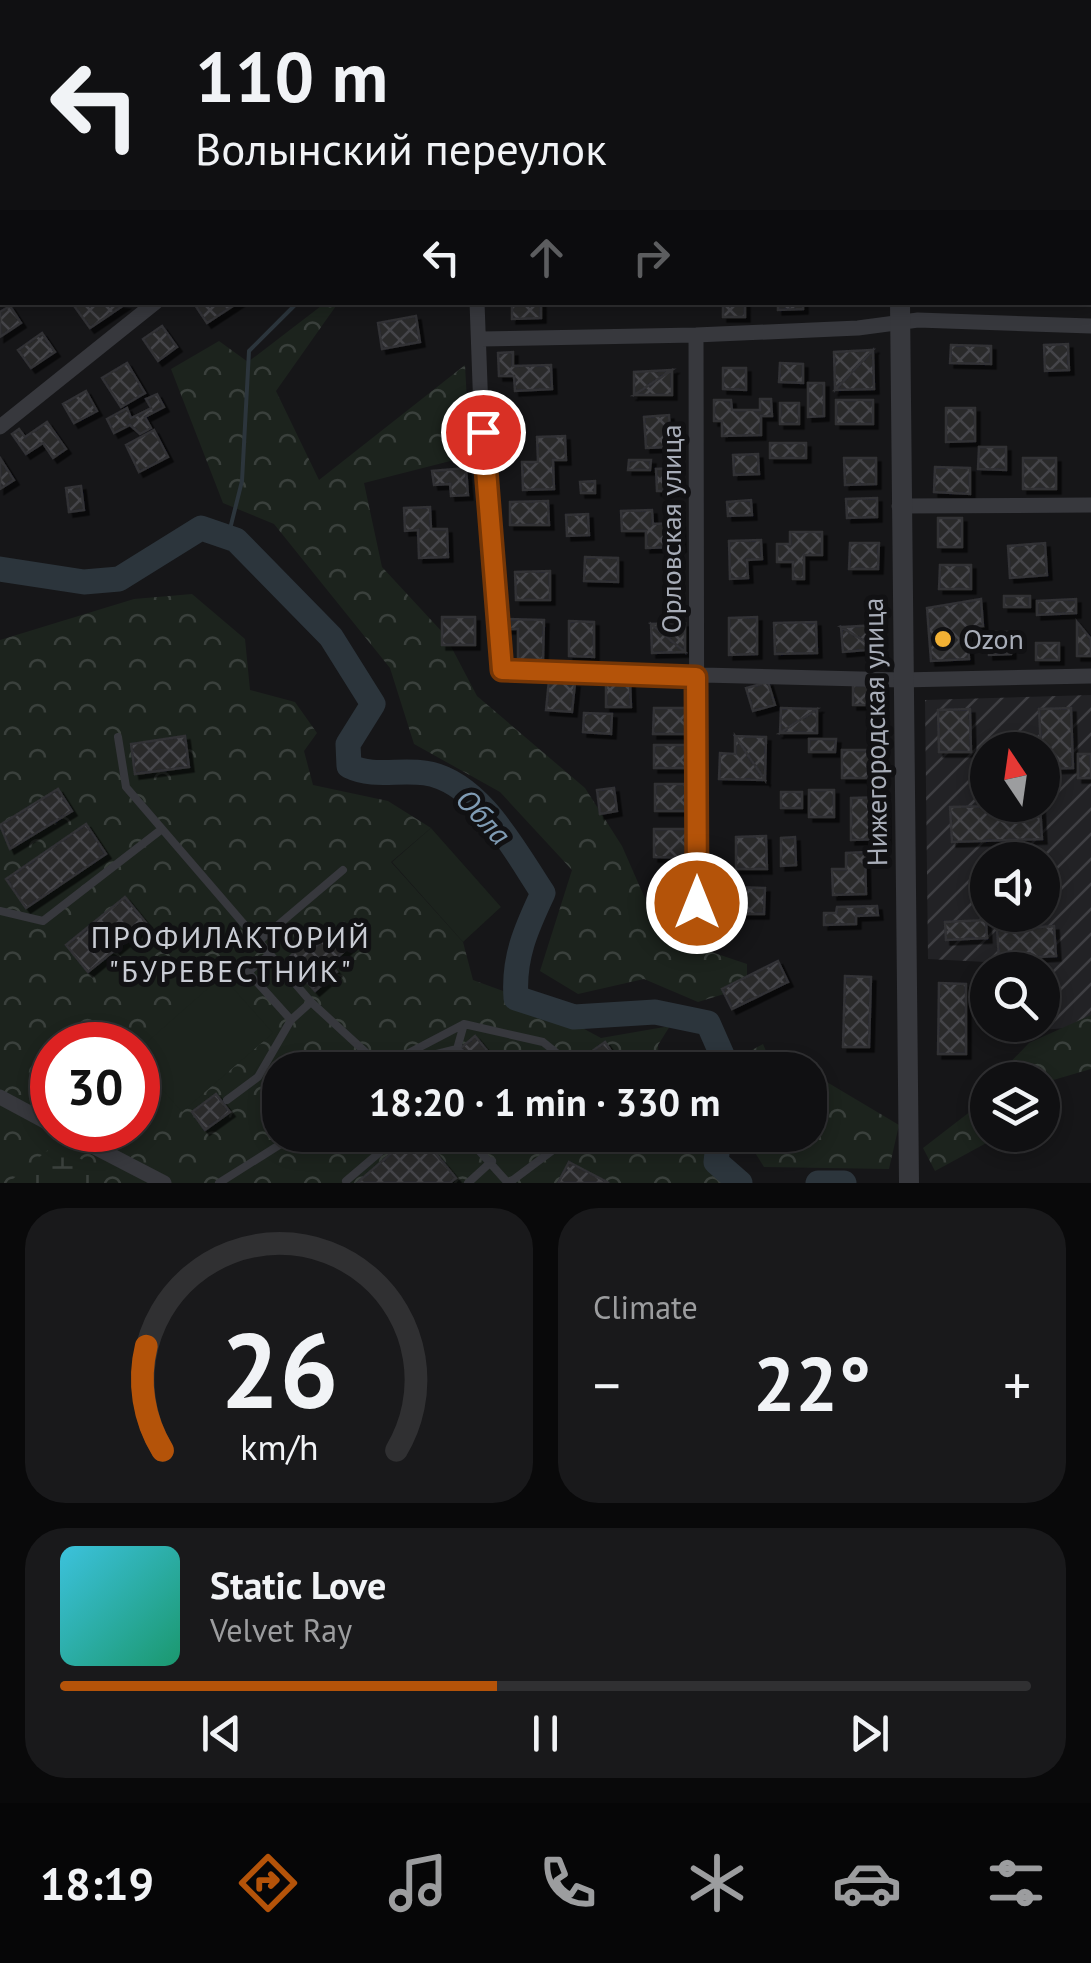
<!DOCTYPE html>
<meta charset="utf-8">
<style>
:root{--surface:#101012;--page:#19191b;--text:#f1f3f6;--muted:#9c9d9f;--line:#303032;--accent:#b45309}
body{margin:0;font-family:"PT Sans",sans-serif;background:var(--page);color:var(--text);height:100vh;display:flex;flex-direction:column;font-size:38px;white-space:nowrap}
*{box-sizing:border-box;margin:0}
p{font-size:32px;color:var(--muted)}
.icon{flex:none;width:55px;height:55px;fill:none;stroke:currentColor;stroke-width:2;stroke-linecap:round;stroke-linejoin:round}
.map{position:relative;height:1183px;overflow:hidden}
.drawer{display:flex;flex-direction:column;gap:25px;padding:25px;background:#09090a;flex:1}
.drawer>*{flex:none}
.top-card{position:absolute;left:0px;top:0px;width:1092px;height:305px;box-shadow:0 5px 15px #0003,0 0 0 2px var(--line);background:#101012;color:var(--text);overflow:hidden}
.needle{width:65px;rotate:347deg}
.fabs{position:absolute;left:970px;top:732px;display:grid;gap:20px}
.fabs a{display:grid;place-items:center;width:90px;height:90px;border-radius:50%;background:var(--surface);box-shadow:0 5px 15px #0003,0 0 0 2px var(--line);font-size:50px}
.speed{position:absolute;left:30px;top:1022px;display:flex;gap:20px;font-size:50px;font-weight:700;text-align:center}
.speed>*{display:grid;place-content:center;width:130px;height:130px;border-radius:50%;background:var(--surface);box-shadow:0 5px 15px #0003,0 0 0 2px var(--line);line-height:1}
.speed .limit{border:15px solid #d22;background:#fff;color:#111}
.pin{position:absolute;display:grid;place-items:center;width:85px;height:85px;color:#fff;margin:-42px;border:5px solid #fff;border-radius:50%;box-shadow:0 2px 10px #0007}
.me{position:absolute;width:110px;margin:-55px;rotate:0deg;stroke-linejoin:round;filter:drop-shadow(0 0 8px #0008)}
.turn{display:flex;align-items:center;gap:35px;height:210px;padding:0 30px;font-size:45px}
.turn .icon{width:130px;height:130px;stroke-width:2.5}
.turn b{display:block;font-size:70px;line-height:85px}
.lanes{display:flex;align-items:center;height:95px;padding:0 30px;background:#0003;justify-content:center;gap:50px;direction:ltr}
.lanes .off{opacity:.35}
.big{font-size:75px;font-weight:800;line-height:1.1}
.drawer .card{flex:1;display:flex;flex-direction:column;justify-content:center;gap:15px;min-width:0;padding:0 35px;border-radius:40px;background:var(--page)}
.drawer .dial{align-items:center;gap:0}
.dial svg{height:260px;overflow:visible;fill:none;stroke:var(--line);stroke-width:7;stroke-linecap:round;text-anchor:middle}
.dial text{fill:var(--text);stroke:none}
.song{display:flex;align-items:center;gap:30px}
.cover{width:120px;height:120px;border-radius:15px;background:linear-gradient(135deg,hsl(190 70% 55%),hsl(160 70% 35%))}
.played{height:10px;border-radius:5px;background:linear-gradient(90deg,var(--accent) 45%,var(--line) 45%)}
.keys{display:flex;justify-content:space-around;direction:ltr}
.heat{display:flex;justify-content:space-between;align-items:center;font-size:55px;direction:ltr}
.drawer .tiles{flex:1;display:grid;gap:25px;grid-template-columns:1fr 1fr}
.card:last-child{grid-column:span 2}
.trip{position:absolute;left:262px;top:1052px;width:565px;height:100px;border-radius:40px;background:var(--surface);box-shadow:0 5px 15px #0003,0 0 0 2px var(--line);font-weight:800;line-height:100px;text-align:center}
.menu{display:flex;height:160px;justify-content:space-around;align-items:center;background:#060607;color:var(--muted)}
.menu .icon{width:70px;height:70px}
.menu .active{color:var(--accent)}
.menu b{font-size:45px;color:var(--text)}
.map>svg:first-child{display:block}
</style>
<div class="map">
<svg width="1091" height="1183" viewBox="0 0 1091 1183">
<defs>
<pattern id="industrial-furrows" width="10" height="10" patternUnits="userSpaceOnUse" patternTransform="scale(2.5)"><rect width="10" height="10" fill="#222225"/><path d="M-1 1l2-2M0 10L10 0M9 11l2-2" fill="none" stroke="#3f3f43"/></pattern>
<pattern id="forest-crowns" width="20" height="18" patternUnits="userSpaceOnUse" patternTransform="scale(2.5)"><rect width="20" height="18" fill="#1c231d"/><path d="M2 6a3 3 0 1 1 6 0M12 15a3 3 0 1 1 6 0" fill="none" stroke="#3a403c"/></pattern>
<pattern id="wetland-marsh" width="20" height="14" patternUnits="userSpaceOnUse" patternTransform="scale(2.5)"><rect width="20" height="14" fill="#1c231d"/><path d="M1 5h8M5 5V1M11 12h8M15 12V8" fill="none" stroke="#3a403c"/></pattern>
<pattern id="building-cross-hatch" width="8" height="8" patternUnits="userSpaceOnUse" patternTransform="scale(2.5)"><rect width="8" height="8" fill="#29292c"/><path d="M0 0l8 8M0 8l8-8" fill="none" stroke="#454548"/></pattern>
<filter id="shadow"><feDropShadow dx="4.5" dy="4.5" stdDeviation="0" flood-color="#0009"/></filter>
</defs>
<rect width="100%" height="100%" fill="#161618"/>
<path fill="url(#industrial-furrows)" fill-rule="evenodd" d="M1091 695V1026L990 1034V1025H1042V970H988L987 976 986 962 928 959 925 700ZM988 750H1042V805H988ZM988 860H1042V915H988Z"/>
<path fill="url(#forest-crowns)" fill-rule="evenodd" d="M325 303H338L276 391 319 480 465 365 470 456 364 483 382 567 445 635 477 696 585 788 622 846 661 935 747 964V987L698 1002 644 979 578 994 540 971 572 870 500 792 414 744 390 668 274 524 223 503 171 369 219 341 248 362Z
M192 594 245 639 250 690 295 702 317 733 304 751 313 785 388 801 431 828 391 862 463 942 473 980 536 1003 601 1038 670 1026 658 1045 659 1070H280V1135H699L744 1183H0V640L134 599ZM52 1045H138V1130H52Z
M1091 1015V1069L1043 1083 1002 1080 998 1075 1029 1043Z
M763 1044 774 1070H734V1060Z
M810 1072 899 1125 889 1169 764 1167 744 1135H810Z
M980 1104 987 1114 988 1135H1001L935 1171 923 1148Z"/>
<path fill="url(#wetland-marsh)" d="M54 1145 104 1171 99 1183H8Z"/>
<path fill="#1c231d" d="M431 828 501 907 463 942 392 862Z
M222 976 273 1033 182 1112 138 1062V1050Z"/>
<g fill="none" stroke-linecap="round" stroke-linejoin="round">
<path stroke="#2c353c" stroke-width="4" d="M464 0 466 2
M228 537 242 481 249 351 298 302"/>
<path stroke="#2c353c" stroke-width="25" d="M0 569 84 582 119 579 201 528 236 540 331 637 373 704 348 744 349 766C374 778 398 769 425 773 479 781 515 851 543 893 526 929 513 958 516 998L574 1017 655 1012 708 1023 723 1057 724 1070
M719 1135 716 1162 740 1183
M818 1183H844"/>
</g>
<path fill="url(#building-cross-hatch)" stroke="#303034" stroke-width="2.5" filter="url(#shadow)" d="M100 302 124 305 90 328 72 303Z
M193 302H239L207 323Z
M512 302H541V318L512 319Z
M723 302H745V317H723Z
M778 302H803V309L778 310Z
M10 306 21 323 0 337V312Z
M416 316 420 342 382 349 378 323Z
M162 326 177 347 158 361 143 339Z
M42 333 55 352 31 368 18 350Z
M1068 344 1069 370 1045 371 1044 345Z
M951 345 991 346V364L950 363Z
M873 350 835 390 834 352Z
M873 350 874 389 835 390Z
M513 352V366L551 365 552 389 515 391 514 376H499L498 353Z
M127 363 145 393 121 407 102 378Z
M780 363 803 364V383L779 382Z
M723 368H746V390L723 389Z
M672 370V395H634Z
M672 370 634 395V372Z
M808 383H824V416L808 417Z
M86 391 97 411 74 423 63 404Z
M157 394 164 407 145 417 151 428 140 434 130 425 114 433 107 419 127 408 131 418 151 408 146 399Z
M760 399H771L772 416H761V435L722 436V421H714V400H731L732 410H760Z
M836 400H873V424H836Z
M780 403H799V424H780Z
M946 408H975V441L946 442Z
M669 415 671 447 646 448 644 417Z
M47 422 66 449 53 458 43 443 26 454 12 434 19 429 25 437Z
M154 430 168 457 139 472 126 445Z
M565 436 566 460H553L554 489 523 490 522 462H538L537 437Z
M770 443H806V458H770Z
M979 447H1006V470L978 469Z
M758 454 759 474 734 475 733 455Z
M0 458 14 480 0 489Z
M844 458H876V484L845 485Z
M1023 458H1056V489H1023Z
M629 460H651L650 470H628Z
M935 467 970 468V494L934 492Z
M466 468 468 495 451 496 450 484 434 485 432 471Z
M674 468V491H657L656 469Z
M595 481V493H581L580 482Z
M81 486 84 510 69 512 66 488Z
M877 498V517L847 518 846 499Z
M751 500 752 515 728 516 727 502Z
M548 501 549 525H510V502Z
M430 507 431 529H447L448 557 419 558 418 530 405 531 404 508Z
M652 510 653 524 680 523 681 547 646 548V531H622L621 511Z
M588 514 589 535 567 536 566 515Z
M938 518H962V547H938Z
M790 532H822V555H804V579H793V562H777V544H790Z
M761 540 762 559 747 560 748 578 730 579 729 541Z
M850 543H879L878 569H849Z
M1045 543 1047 575 1010 578 1008 546Z
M585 557 618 558V582L584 581Z
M940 565H971V589H939Z
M550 571V600H516L515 572Z
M1004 596H1030V607H1004Z
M981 599 983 626 967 627 969 659 931 661 927 608Z
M1076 599V613L1037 615V601Z
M442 617H475V645H442Z
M757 617V654L729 655V618Z
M508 619 544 620 543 660H518V629H508Z
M569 621 594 622V657L569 656Z
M816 622 817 653 775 654 774 623Z
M1077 622 1091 639V656H1077Z
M685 623V652L651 624Z
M651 624 685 652 652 653Z
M877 625 878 649 841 627Z
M841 627 878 649 843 652Z
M988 632H1011V654L989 655Z
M1036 643H1059V660H1036Z
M549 680 575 683 572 712 546 710Z
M630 680 631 707H606V681Z
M768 682 775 705 753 711 746 688Z
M853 685H881V705H853Z
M654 708H686L685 734H653Z
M781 708 817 709 780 733Z
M1071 708 1073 768 1042 769 1039 709Z
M817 709V733H780Z
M970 709 971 752H939L938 710Z
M584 713 612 714 611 734 583 732Z
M185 736 189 767 135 774 131 744Z
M735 736 765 780 719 779 720 753 735 754Z
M735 736 766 737 765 780Z
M809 739H836L835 752H809Z
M654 745H686V768H654Z
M842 750H881V778H842Z
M1078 754H1091V778H1078Z
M655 784H686V811H655Z
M614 788 617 811 600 814 597 790Z
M58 789 72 811 10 849 0 825Z
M809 790H834V817H809Z
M781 792H802V808H781Z
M885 797 886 839 851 840V798Z
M1040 805 1042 839 952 842 950 807Z
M86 824 106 854 26 908 6 879Z
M654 829H689V858L654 857Z
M766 836 767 869H736V837Z
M795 837 796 865 781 866V838Z
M865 852 866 894 833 895 832 869H846V853Z
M737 887 765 888 764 914H736Z
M125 897 147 924 88 972 66 945Z
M877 906 878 915 856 916V924L824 925V913H836L837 907Z
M986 920 987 938 946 940 945 922Z
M344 923 358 939 330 964 337 972 315 991 287 959 305 943 312 950Z
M1054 926 1056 956 999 959 997 930Z
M778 961 788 982 732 1009 722 989Z
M845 976 871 977 869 1047H843Z
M939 983 966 984V1054H938Z
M475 1036 490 1054 476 1066 461 1048Z
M605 1042 624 1070H578L574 1064Z
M515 1055 527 1070H496L502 1065Z
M216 1094 230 1112 205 1130 192 1112Z
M412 1135H428L437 1145 432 1149 456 1178 450 1183H357Z
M569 1162 609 1183H558Z"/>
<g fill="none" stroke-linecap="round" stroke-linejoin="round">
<path stroke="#37383d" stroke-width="8" d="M118 737 126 787 311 1002 385 1070
M0 911 43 921 162 829
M258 942 343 870
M269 955 248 972 291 1020
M457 1049 464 1024
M396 1064 457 1049 477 1070
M382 1067 464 1024 543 1042 578 1070
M227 1100 258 1077 291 1020 311 1002
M465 1135 508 1183
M346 1181 400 1135
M219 1183 295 1135
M468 1183 492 1161
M509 1183 573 1135"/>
<path stroke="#37383d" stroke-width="15" d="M693 2 695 0
M707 2V0
M0 202H2
M477 302 483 466 502 670 901 680 1091 676
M696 335 697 903
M481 339 696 335 858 328 918 320 1091 326
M0 427 156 302
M899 506 1091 505
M0 1097 52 1125
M62 1130 164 1183"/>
<path stroke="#37383d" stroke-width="20" d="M896 0V2
M900 302 909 1183"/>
</g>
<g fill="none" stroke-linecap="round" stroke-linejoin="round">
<g stroke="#753606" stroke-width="25">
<path id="route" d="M483 432 502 670 696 677 697 903"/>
</g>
<use href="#route" stroke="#b45309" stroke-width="18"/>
</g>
<circle fill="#f2b134" stroke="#111113" stroke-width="4" cx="943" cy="639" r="10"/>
<g text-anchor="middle" stroke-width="10" stroke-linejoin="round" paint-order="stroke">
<g font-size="28" fill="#a8adb8" stroke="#111113">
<text transform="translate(671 529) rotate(-90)" y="10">Орловская улица</text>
<text transform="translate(875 732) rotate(-91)" y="10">Нижегородская улица</text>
</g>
<g font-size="28" fill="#a8adb8" stroke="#111113" text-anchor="start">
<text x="963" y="649">Ozon</text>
</g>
<g font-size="30" font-style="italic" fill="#7f9bb3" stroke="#111113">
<text transform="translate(483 817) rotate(47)" y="10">Обла</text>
</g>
<g font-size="30" letter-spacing="2.5" fill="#c9ccd4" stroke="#111113">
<text x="231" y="948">ПРОФИЛАКТОРИЙ<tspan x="231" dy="34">"БУРЕВЕСТНИК"</tspan></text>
</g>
</g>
</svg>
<div class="fabs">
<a><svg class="needle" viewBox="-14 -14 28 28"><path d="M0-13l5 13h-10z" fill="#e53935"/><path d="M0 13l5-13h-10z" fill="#9c9d9f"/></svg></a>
<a><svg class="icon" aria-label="sound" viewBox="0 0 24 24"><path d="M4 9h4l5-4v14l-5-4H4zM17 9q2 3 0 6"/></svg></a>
<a><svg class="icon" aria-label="search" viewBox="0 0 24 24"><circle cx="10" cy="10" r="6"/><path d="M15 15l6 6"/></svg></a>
<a><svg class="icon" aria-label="layers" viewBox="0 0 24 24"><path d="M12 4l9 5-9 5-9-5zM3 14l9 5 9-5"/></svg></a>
</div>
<div class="speed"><div class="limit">30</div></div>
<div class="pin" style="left:483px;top:432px;background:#d93025"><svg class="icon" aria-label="arrive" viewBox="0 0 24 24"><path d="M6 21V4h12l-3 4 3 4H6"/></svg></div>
<svg class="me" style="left:697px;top:903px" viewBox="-20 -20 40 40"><circle r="17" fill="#b45309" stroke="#fff" stroke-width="3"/><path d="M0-11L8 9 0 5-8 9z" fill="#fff"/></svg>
<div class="trip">18:20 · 1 min · 330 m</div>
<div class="top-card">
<div class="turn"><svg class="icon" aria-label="left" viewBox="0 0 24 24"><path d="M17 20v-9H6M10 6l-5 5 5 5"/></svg><div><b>110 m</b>Волынский переулок</div></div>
<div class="lanes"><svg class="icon" aria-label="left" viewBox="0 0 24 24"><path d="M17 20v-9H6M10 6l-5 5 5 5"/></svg><svg class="icon off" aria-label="ahead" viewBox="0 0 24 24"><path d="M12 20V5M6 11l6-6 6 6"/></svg><svg class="icon off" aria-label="right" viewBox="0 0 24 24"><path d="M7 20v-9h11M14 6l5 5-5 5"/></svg></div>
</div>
</div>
<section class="drawer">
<div class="tiles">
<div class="card dial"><svg viewBox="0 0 100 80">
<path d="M14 69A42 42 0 1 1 86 69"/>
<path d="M14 69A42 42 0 0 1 9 37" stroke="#b45309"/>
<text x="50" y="56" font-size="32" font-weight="700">26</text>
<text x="50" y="72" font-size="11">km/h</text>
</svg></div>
<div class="card"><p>Climate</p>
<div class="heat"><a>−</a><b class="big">22°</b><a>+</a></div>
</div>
<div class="card">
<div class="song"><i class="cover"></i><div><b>Static Love</b><p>Velvet Ray</p></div></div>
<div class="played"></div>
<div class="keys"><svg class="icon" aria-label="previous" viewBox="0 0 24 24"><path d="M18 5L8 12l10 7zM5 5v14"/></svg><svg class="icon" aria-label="pause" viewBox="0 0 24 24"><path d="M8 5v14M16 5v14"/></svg><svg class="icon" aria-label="next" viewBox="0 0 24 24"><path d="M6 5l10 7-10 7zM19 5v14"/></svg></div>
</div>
</div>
</section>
<nav class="menu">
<b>18:19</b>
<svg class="icon active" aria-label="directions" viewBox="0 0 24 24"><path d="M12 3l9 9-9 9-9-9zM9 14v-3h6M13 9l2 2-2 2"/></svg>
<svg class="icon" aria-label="music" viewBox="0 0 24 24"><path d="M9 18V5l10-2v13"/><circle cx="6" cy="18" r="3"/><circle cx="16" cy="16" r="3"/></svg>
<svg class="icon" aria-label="phone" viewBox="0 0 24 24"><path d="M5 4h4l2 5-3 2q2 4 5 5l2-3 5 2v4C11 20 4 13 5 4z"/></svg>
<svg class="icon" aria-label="climate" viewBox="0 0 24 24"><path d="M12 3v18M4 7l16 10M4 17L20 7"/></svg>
<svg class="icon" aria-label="car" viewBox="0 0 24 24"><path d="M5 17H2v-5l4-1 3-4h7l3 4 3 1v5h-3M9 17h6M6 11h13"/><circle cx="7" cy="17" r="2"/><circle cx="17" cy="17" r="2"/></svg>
<svg class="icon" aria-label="filters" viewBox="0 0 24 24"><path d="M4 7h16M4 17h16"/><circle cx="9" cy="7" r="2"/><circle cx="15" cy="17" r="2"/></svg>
</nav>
